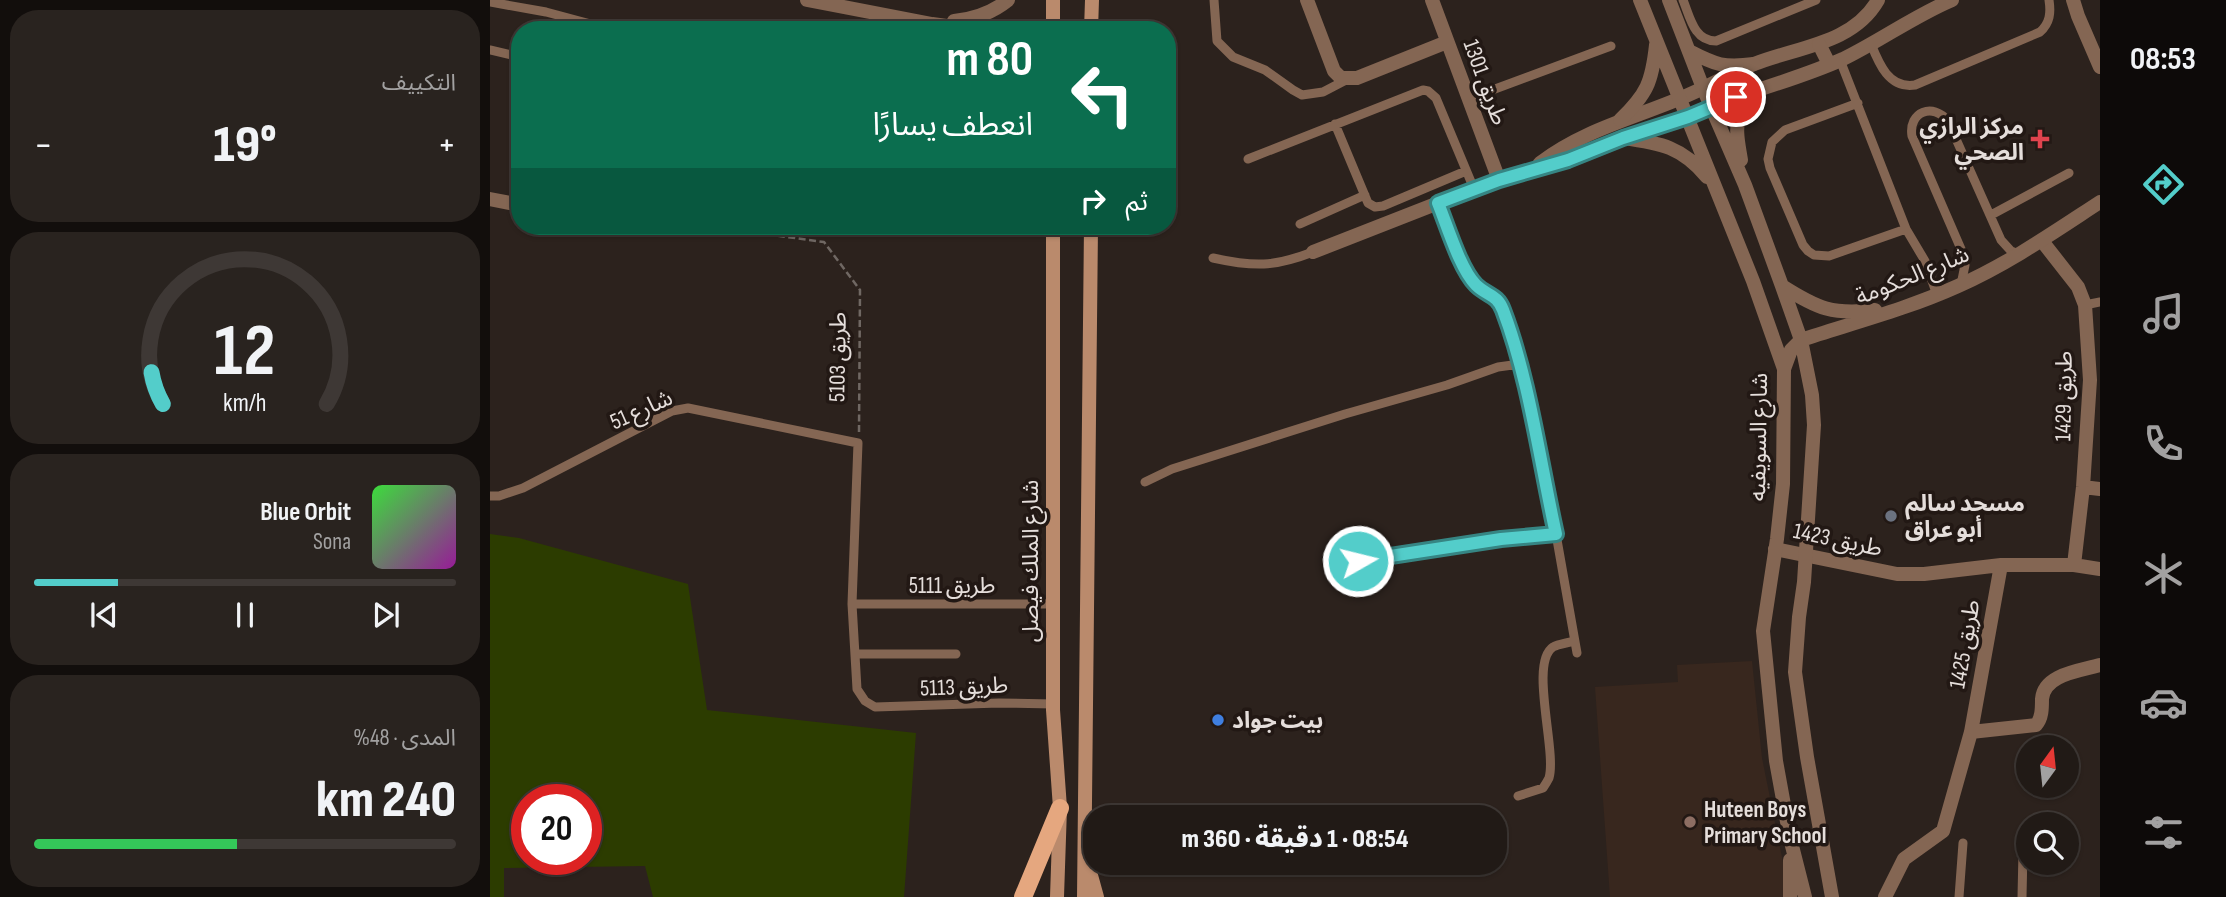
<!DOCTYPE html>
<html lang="ar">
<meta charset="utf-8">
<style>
:root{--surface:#211a16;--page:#29231f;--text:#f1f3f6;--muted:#a2a1a1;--line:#3e3835;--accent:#53cdca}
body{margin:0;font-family:"Sofia Sans Condensed","Noto Sans Arabic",sans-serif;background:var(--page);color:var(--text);direction:rtl;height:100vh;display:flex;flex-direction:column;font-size:26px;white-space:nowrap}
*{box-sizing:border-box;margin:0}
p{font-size:23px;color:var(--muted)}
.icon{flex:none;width:38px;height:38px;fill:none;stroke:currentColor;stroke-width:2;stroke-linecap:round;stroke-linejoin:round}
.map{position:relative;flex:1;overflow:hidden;direction:ltr}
.sheet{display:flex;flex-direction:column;gap:10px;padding:10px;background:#120e0c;width:490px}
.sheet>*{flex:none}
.hud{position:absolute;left:21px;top:21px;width:665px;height:214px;border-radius:28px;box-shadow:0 2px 5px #0004,0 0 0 2px var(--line);direction:rtl;background:#0b6e4f;color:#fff;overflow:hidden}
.needle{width:46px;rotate:15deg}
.buttons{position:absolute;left:1526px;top:735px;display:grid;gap:14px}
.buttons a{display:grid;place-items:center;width:63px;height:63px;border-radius:50%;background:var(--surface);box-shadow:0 2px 5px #0004,0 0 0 2px var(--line);font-size:35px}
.speed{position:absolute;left:21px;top:784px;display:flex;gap:14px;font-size:35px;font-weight:700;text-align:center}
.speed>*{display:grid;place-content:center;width:91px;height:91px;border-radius:50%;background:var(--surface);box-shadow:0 2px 5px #0004,0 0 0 2px var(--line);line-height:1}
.speed .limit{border:10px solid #d22;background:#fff;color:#111}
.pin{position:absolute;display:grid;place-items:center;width:60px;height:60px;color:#fff;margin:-30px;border:4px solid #fff;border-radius:50%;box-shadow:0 2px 7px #0007}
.me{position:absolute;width:77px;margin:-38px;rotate:82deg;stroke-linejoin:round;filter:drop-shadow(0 0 5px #0008)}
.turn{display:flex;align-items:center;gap:24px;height:147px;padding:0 28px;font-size:32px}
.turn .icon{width:91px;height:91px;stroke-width:2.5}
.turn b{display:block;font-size:49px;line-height:60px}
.then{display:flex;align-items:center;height:66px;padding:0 28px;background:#0003;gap:14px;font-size:26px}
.big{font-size:52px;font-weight:800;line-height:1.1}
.sheet .widget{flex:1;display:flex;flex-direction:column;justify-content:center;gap:10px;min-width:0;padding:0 24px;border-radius:28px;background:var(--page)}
.sheet .dial{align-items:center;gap:0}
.dial svg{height:182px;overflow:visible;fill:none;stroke:var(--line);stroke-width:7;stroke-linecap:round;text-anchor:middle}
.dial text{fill:var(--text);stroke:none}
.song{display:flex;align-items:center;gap:21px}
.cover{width:84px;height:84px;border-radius:10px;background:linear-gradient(135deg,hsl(120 70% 55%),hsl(300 70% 35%))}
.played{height:7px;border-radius:4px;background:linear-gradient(90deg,var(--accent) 20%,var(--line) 20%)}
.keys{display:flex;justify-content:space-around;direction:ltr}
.heat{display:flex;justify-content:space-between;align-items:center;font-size:38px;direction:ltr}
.charge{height:10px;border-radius:5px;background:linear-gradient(90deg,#34c759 48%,var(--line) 0)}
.trip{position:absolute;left:593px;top:805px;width:424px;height:70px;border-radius:28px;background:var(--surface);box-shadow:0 2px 5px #0004,0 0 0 2px var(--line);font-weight:800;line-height:70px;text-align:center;direction:rtl}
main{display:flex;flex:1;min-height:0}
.tabs{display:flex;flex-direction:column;width:126px;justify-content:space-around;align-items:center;background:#0d0a09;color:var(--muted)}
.tabs .icon{width:49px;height:49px}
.tabs .on{color:var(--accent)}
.tabs b{font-size:32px;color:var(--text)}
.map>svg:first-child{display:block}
</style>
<main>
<nav class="tabs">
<b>08:53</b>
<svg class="icon on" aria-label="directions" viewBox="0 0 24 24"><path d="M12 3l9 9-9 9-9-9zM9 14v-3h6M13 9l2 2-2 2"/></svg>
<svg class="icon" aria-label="music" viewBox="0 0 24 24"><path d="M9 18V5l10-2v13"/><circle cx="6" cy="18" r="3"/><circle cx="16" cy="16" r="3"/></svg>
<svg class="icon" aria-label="phone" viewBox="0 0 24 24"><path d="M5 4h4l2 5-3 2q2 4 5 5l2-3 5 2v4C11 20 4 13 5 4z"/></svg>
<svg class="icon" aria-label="climate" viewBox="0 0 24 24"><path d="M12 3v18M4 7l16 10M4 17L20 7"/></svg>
<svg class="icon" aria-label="car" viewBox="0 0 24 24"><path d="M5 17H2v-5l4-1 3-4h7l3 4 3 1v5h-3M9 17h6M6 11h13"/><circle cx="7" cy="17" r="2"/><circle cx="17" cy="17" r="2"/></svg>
<svg class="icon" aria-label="filters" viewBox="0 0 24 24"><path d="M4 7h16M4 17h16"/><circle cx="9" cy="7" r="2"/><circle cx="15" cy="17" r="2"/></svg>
</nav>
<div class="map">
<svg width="1610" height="897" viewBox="0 0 1610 897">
<rect width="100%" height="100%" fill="#2c221d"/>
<path fill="#38271e" d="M1262 661 1272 758 1298 887 1295 897H1120L1105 687 1188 682 1187 665Z"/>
<path fill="#2c3c00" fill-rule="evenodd" d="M0 534 29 538 198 584 217 710 426 733 414 897H163L155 866 14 868V897H0ZM37 800H96V859H37Z"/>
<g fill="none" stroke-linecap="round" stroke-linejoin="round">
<path stroke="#706863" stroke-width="2.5" stroke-dasharray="7 3.5" stroke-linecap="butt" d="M215 226 334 242 370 290 369 432"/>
<path stroke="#846653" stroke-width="9" d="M724 0 727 41 743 57 775 70 803 90 812 95 833 92 856 80
M1193 0C1200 17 1204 41 1226 41L1326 0
M0 2 56 12 123 30
M1381 44C1389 64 1399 89 1425 85L1550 32C1560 23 1561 13 1559 0
M0 50 30 57
M1350 60 1416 229 1435 261 1447 295
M978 99 1121 46
M1368 103 1295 130 1282 142 1278 159 1280 168 1313 245 1318 251 1324 255 1339 256 1416 229
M845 124 878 203 885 207 893 206 976 171
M758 159 933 90 938 91 946 98 984 189
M1501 215 1579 173
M810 224 875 195
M723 258C764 267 784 267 823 252
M1471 285 1475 265 1471 249 1422 136C1418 112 1443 102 1458 121L1511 240 1521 251 1528 254
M1595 305 1610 302
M1030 364 1066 534 1087 653
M655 482 682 469 855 414 957 385 1008 367 1030 364 1012 307 1004 296 986 286 972 263 948 203
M0 496H9L33 488 182 411 198 408 368 443 362 604 367 689 375 701 385 707 509 703 563 704
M868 561 1011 539 1066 534
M362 604H563
M365 654H466
M1028 796 1053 788C1055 785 1057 782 1059 778 1067 751 1039 663 1063 647 1068 644 1078 643 1084 641
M1469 897 1473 843
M1532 897 1533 851"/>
<path stroke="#846653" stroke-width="14" d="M1583 0 1588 16 1610 67"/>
<path stroke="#846653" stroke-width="14" d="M317 0 442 24 486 30
M817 0 844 71 851 78H867L957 42
M942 0 1009 180
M464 21C485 19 502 13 518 0
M1050 163C1094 130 1141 119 1191 98 1216 88 1239 74 1264 64 1307 47 1363 44 1388 0
M0 199 30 205
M1552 241 1588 287 1595 305 1600 380 1593 487 1584 565
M823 252 984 189 1078 160 1133 138 1198 117 1221 106
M1593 487 1610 489
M1285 549 1407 574H1434L1511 565H1584L1610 569
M1481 732 1546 725C1552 718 1552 709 1552 699 1554 674 1590 671 1610 665
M1395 897 1414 859 1453 831 1481 732 1511 565"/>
<path stroke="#846653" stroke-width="14" d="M1150 0 1263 281 1294 369 1293 484 1287 539 1273 631 1286 761 1300 838 1315 897
M1179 0 1213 88 1255 185 1292 286 1311 340 1322 395 1324 425 1314 582 1309 617 1305 672 1317 757 1342 897
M1329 44 1339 64
M1199 51C1226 65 1234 68 1264 64
M1221 106C1264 90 1311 78 1353 59 1390 41 1424 16 1462 0
M1130 120C1157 94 1162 82 1166 45
M1133 138C1171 143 1192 147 1217 177
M1251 160C1245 125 1243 116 1269 90
M1292 286C1328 309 1343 315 1385 310
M1294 369 1301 350 1311 340C1363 323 1417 309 1468 286 1518 264 1564 232 1610 202
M1300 897V860"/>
<path stroke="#ba8a6c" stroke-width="14" d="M563 0V30
M601 30 602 0
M563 226V710L570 808 567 897
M599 868 607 897
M594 897 601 226"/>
<path stroke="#e5a77f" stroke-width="18" d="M533 897 570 808"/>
</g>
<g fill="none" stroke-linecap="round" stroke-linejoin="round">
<g stroke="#368583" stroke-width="18">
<path id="route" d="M868 561 1011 539 1066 534C1050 462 1039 378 1013 310 1007 294 997 296 986 285 970 269 957 225 948 203L1009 180 1078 160 1133 138 1198 117 1246 97"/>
</g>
<use href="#route" stroke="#53cdca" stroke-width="12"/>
</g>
<path fill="#e0444e" stroke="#221814" stroke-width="2.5" d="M1546.5 128.5h7v7h7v7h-7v7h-7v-7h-7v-7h7z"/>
<circle fill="#6b7280" stroke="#221814" stroke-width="2.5" cx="1401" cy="516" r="7"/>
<circle fill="#3f7fe0" stroke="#221814" stroke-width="2.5" cx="728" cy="720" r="7"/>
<circle fill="#8d6e63" stroke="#221814" stroke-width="2.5" cx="1200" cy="822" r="7"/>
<g text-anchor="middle" stroke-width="7" stroke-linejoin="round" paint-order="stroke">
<g font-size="23" fill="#e5dedb" stroke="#221814">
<text transform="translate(996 82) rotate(70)" y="8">طريق 1301</text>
<text transform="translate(1422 275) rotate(-22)" y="8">شارع الحكومة</text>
<text transform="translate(347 357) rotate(-89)" y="8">طريق 5103</text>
<text transform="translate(1573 396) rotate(-89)" y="8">طريق 1429</text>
<text transform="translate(151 409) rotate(-24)" y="8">شارع 51</text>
<text transform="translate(1268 437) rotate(-89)" y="8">شارع السويفيه</text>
<text transform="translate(1348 539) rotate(12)" y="8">طريق 1423</text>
<text transform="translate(540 561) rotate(-90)" y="8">شارع الملك فيصل</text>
<text x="462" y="593">طريق 5111</text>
<text transform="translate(1474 644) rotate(-80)" y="8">طريق 1425</text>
<text transform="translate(474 686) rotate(-2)" y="8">طريق 5113</text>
</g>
<g font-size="23" font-weight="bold" fill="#e5dedb" stroke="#221814" text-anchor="start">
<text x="1534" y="134" text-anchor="end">مركز الرازي<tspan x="1534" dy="26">الصحي</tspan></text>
<text x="1415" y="511">مسجد سالم<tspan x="1415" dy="26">أبو عراق</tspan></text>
<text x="742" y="728">بيت جواد</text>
<text x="1214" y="817">Huteen Boys<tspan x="1214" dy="26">Primary School</tspan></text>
</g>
</g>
</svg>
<div class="buttons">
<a><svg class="needle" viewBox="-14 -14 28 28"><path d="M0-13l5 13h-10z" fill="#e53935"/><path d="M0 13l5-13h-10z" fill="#a2a1a1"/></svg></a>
<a><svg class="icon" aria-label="search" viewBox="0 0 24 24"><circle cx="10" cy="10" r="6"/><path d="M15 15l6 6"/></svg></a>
</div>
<div class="speed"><div class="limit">20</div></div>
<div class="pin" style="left:1246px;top:97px;background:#d93025"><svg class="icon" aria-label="arrive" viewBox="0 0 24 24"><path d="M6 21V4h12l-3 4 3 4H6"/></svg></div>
<svg class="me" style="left:868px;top:561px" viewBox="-20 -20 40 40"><circle r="17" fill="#53cdca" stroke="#fff" stroke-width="3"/><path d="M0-11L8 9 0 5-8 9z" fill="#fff"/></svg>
<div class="trip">08:54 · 1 دقيقة · 360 m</div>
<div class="hud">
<div class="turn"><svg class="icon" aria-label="left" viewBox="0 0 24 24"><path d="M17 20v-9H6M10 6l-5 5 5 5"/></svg><div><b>80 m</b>انعطف يسارًا</div></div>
<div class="then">ثم<svg class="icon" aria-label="right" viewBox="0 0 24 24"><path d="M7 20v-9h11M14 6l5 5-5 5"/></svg></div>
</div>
</div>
<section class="sheet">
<div class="widget"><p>التكييف</p>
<div class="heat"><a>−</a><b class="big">19°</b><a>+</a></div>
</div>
<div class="widget dial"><svg viewBox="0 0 100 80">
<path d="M14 69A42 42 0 1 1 86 69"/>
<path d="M14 69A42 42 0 0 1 9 55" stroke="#53cdca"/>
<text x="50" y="56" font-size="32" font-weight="700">12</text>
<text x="50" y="72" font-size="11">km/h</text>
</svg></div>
<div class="widget">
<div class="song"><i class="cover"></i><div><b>Blue Orbit</b><p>Sona</p></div></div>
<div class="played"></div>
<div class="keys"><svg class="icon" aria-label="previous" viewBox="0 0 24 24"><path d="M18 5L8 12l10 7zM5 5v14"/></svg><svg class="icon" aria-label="pause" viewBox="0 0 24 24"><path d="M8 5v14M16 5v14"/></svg><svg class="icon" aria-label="next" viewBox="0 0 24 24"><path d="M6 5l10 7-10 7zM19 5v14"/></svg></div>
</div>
<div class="widget"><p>المدى · 48%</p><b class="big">240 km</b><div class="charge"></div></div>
</section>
</main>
